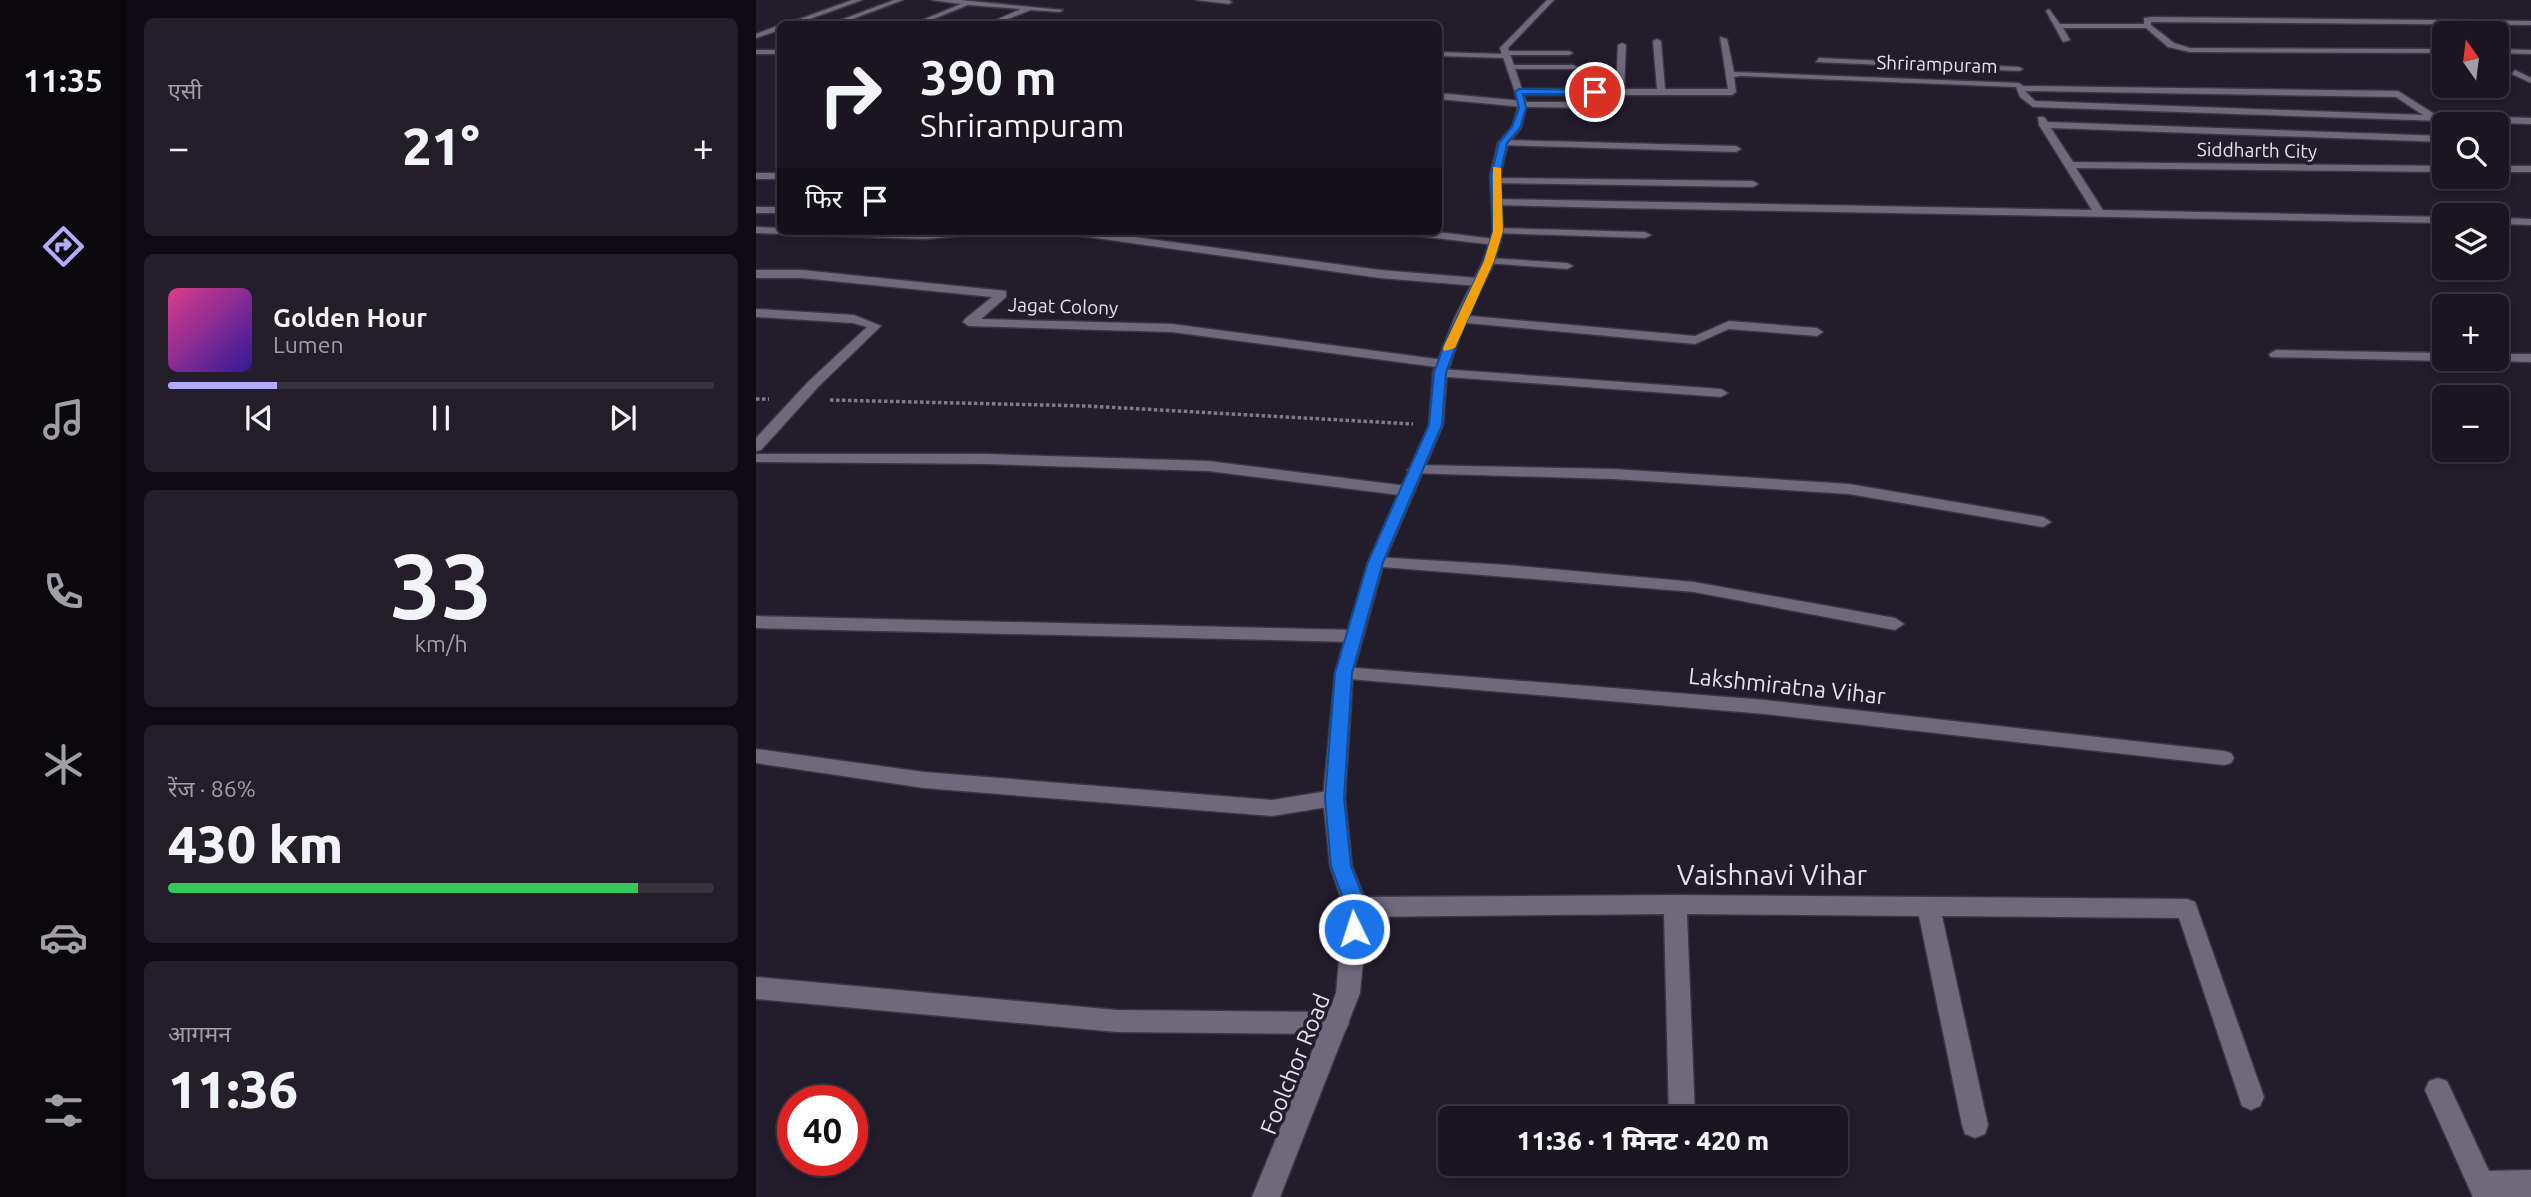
<!DOCTYPE html>
<html lang="hi">
<meta charset="utf-8">
<style>
:root{--surface:#1a1520;--page:#231e29;--text:#f1f3f6;--muted:#9f9fa5;--line:#38343e;--accent:#b1adfa}
body{margin:0;font-family:Ubuntu,"Noto Sans Devanagari",sans-serif;background:var(--page);color:var(--text);height:100vh;display:flex;flex-direction:column;font-size:26px;white-space:nowrap}
*{box-sizing:border-box;margin:0}
p{font-size:23px;color:var(--muted)}
.icon{flex:none;width:38px;height:38px;fill:none;stroke:currentColor;stroke-width:2;stroke-linecap:round;stroke-linejoin:round}
.map{position:relative;flex:1;overflow:hidden}
.drawer{display:flex;flex-direction:column;gap:18px;padding:18px;background:#0e0c12;width:630px}
.drawer>*{flex:none}
.hud{position:absolute;left:21px;top:21px;width:665px;height:214px;border-radius:10px;box-shadow:0 4px 10px #0003,0 0 0 2px var(--line);background:#1a1520;color:var(--text);overflow:hidden}
.needle{width:46px;rotate:346deg}
.controls{position:absolute;left:1676px;top:21px;display:grid;gap:14px}
.controls a{display:grid;place-items:center;width:77px;height:77px;border-radius:10px;background:var(--surface);box-shadow:0 4px 10px #0003,0 0 0 2px var(--line);font-size:35px}
.speed{position:absolute;left:21px;top:1085px;display:flex;gap:14px;font-size:35px;font-weight:700;text-align:center}
.speed>*{display:grid;place-content:center;width:91px;height:91px;border-radius:50%;background:var(--surface);box-shadow:0 4px 10px #0003,0 0 0 2px var(--line);line-height:1}
.speed .limit{border:10px solid #d22;background:#fff;color:#111}
.pin{position:absolute;display:grid;place-items:center;width:60px;height:60px;color:#fff;margin:-30px;border:4px solid #fff;border-radius:50%;box-shadow:0 2px 7px #0007}
.me{position:absolute;width:77px;margin:-38px;rotate:356deg;stroke-linejoin:round;filter:drop-shadow(0 0 5px #0008)}
.turn{display:flex;align-items:center;gap:24px;height:147px;padding:0 28px;font-size:32px}
.turn .icon{width:91px;height:91px;stroke-width:2.5}
.turn b{display:block;font-size:49px;line-height:60px}
.then{display:flex;align-items:center;height:66px;padding:0 28px;background:#0003;gap:14px;font-size:26px}
.big{font-size:52px;font-weight:800;line-height:1.1}
.drawer .tile{flex:1;display:flex;flex-direction:column;justify-content:center;gap:10px;min-width:0;padding:0 24px;border-radius:10px;background:var(--page)}
.drawer .dial{align-items:center;gap:0}
.dial b{font-size:91px;line-height:1}
.song{display:flex;align-items:center;gap:21px}
.cover{width:84px;height:84px;border-radius:10px;background:linear-gradient(135deg,hsl(330 70% 55%),hsl(250 70% 35%))}
.played{height:7px;border-radius:4px;background:linear-gradient(90deg,var(--accent) 20%,var(--line) 20%)}
.keys{display:flex;justify-content:space-around;direction:ltr}
.heat{display:flex;justify-content:space-between;align-items:center;font-size:38px;direction:ltr}
.charge{height:10px;border-radius:5px;background:linear-gradient(90deg,#34c759 86%,var(--line) 0)}
.trip{position:absolute;left:682px;top:1106px;width:410px;height:70px;border-radius:10px;background:var(--surface);box-shadow:0 4px 10px #0003,0 0 0 2px var(--line);font-weight:800;line-height:70px;text-align:center}
main{display:flex;flex:1;min-height:0}
.dock{display:flex;flex-direction:column;width:126px;justify-content:space-around;align-items:center;background:#0a080d;color:var(--muted)}
.dock .icon{width:49px;height:49px}
.dock .on{color:var(--accent)}
.dock b{font-size:32px;color:var(--text)}
.map>svg:first-child{display:block}
</style>
<main>
<nav class="dock">
<b>11:35</b>
<svg class="icon on" aria-label="directions" viewBox="0 0 24 24"><path d="M12 3l9 9-9 9-9-9zM9 14v-3h6M13 9l2 2-2 2"/></svg>
<svg class="icon" aria-label="music" viewBox="0 0 24 24"><path d="M9 18V5l10-2v13"/><circle cx="6" cy="18" r="3"/><circle cx="16" cy="16" r="3"/></svg>
<svg class="icon" aria-label="phone" viewBox="0 0 24 24"><path d="M5 4h4l2 5-3 2q2 4 5 5l2-3 5 2v4C11 20 4 13 5 4z"/></svg>
<svg class="icon" aria-label="climate" viewBox="0 0 24 24"><path d="M12 3v18M4 7l16 10M4 17L20 7"/></svg>
<svg class="icon" aria-label="car" viewBox="0 0 24 24"><path d="M5 17H2v-5l4-1 3-4h7l3 4 3 1v5h-3M9 17h6M6 11h13"/><circle cx="7" cy="17" r="2"/><circle cx="17" cy="17" r="2"/></svg>
<svg class="icon" aria-label="filters" viewBox="0 0 24 24"><path d="M4 7h16M4 17h16"/><circle cx="9" cy="7" r="2"/><circle cx="15" cy="17" r="2"/></svg>
</nav>
<section class="drawer">
<div class="tile"><p>एसी</p>
<div class="heat"><a>−</a><b class="big">21°</b><a>+</a></div>
</div>
<div class="tile">
<div class="song"><i class="cover"></i><div><b>Golden Hour</b><p>Lumen</p></div></div>
<div class="played"></div>
<div class="keys"><svg class="icon" aria-label="previous" viewBox="0 0 24 24"><path d="M18 5L8 12l10 7zM5 5v14"/></svg><svg class="icon" aria-label="pause" viewBox="0 0 24 24"><path d="M8 5v14M16 5v14"/></svg><svg class="icon" aria-label="next" viewBox="0 0 24 24"><path d="M6 5l10 7-10 7zM19 5v14"/></svg></div>
</div>
<div class="tile dial"><b>33</b><p>km/h</p></div>
<div class="tile"><p>रेंज · 86%</p><b class="big">430 km</b><div class="charge"></div></div>
<div class="tile"><p>आगमन</p><b class="big">11:36</b></div>
</section>
<div class="map">
<svg width="1775" height="1197" viewBox="0 0 1775 1197">
<rect width="100%" height="100%" fill="#221c2b"/>
<g fill="none" stroke-linecap="round" stroke-linejoin="round">
<g stroke="#3b3643" stroke-width="3">
<path id="service" d="M764 102H858L862 105 858 108 767 107Z"/>
</g>
<g stroke="#3b3643" stroke-width="3">
<path id="minor" d="M96 0H106L40 24H30Z
M138 0H147L83 24H74Z
M175 0H204L307 10 304 12 275 10 239 24H231L265 9 212 5 165 24H157L205 4Z
M440 0H473L476 2 473 4Z
M1293 9 1304 24H1388V18L1397 17 1775 21V25L1395 22V25L1418 43 1434 48 1689 49V53L1434 52 1412 47 1390 28H1307L1314 40 1307 42 1290 11Z
M21 26H24V30L0 38V34Z
M964 37 971 39 978 72 1263 83 1267 86 1642 91 1680 115 1775 118V124L1277 107 1264 97 1260 87 985 76 978 77 980 92 976 95H763L759 92 763 89H860L862 45 866 43 870 45 868 89H901L897 41 901 39 905 41 909 89H972ZM1269 91 1640 97 1667 115 1279 101Z
M1741 49 1775 50V54L1741 53Z
M0 50H24V54H0Z
M746 51H813L817 53 813 55H753L750 58 682 56V52L745 54Z
M1063 58 1263 67 1267 69 1263 71 1060 62Z
M755 65H817L821 67 817 69H752Z
M1759 70 1775 78V83L1756 74Z
M682 93 767 101 771 104 767 107 682 99Z
M1282 117H1288L1292 122 1689 136V142L1295 128 1317 162 1689 166V172L1320 168 1347 210 1689 217V223L859 208 740 205 735 202 740 199 1336 210 1283 125Z
M747 140 980 146 985 149 980 152 744 145 742 143Z
M1741 166H1775V172H1741Z
M0 173H24V179H0Z
M740 178 997 181 1002 184 997 187 736 183V179Z
M0 207H24V213H0Z
M1741 218 1775 219V225L1741 224Z
M0 227 24 228V231H229L224 234 170 239 0 233Z
M742 228 889 232 895 235 889 238 738 233 737 231Z
M306 231H335L624 270 722 278 728 282 722 286 624 278 311 234Z
M640 231H673L739 239 745 242 739 245 645 234Z
M733 258 811 263 817 266 811 269 729 263 727 261Z
M0 270H46L250 291V297L225 319 416 324 688 360 695 364 688 368 416 332 213 326 207 322 209 319 236 297 46 278H0Z
M0 309 98 315 125 326 63 386 5 450 0 451V438L53 381 111 327 97 323 0 317Z
M704 315 939 336 973 321 1061 328 1067 332 1061 336 973 329 939 344 700 322V316Z
M1520 350 1689 353V359H1694L1689 361 1515 357 1513 354Z
M1741 354H1775V362L1736 361 1735 359H1741Z
M684 369 965 389 972 393 965 397 679 376V370Z
M0 454H230L452 461 651 486 659 491 651 496 452 471 230 464 0 462Z
M659 465 857 469 1093 484 1287 517 1295 522 1287 527 1093 494 857 479 654 473 651 470Z
M620 557 751 565 938 582 1139 618 1148 624 1139 630 938 592 614 566 612 562Z
M0 616 598 630 607 636 598 642 0 628Z
M588 667 1009 700 1468 751 1475 753 1478 758 1475 763 1468 765 1009 714 581 678 579 673 581 668Z
M0 749 168 772 516 800 578 790 585 792 589 798 585 804 578 806 516 816 168 788 0 763Z
M919 895 1431 899 1439 902 1508 1097 1504 1106 1495 1110 1486 1106 1423 918 1186 916 1232 1125 1229 1134 1219 1138 1209 1134 1206 1125 1163 916 931 914 939 1118H913L908 914 600 917 592 914 588 907 592 900 600 897Z
M0 977 361 1010 580 1012 589 1015 593 1023 589 1031 580 1034 361 1032 0 999Z
M1682 1078 1691 1081 1733 1171 1775 1170V1197H1717L1669 1090 1673 1081Z"/>
</g>
<g stroke="#3b3643" stroke-width="3">
<path id="tertiary" d="M791 0H798L752 48 771 104 765 128 752 144 744 175 747 231 739 261 710 319 691 373 687 425 628 562 597 673 589 798 596 866 612 907 604 993 524 1197H496L580 993 588 907 574 866 567 798 579 673 612 562 673 425 677 373 698 319 727 261 737 231 734 175 742 143 756 127 763 104 744 48Z"/>
</g>
<path stroke="#7f7a87" stroke-width="3.5" stroke-dasharray="3.5 2.5" stroke-linecap="butt" d="M0 399H13
M74 400 331 406 657 424"/>
<use href="#service" fill="#6f697b" fill-rule="evenodd"/>
<use href="#minor" fill="#6f697b" fill-rule="evenodd"/>
<use href="#tertiary" fill="#6f697b" fill-rule="evenodd"/>
</g>
<path fill="#1a73e8" stroke="#114b97" stroke-width="2" d="M763 89 839 90 843 92 839 94H767L770 108 764 128 751 143 744 175 747 231 738 261 700 345 690 373 686 425 627 562 596 673 588 798 595 866 611 907 606 935 598 938 591 935 588 929 590 907 575 866 569 798 579 673 612 562 673 425 678 373 688 345 728 261 737 231 735 175 743 143 756 127 763 108 759 92Z"/>
<path fill="#f59e0b" d="M737 167 745 168 747 231 738 261 699 348 688 351 687 348 728 261 737 231Z"/>
<g text-anchor="middle" stroke-width="7" stroke-linejoin="round" paint-order="stroke">
<g font-size="19" fill="#e5e1eb" stroke="#221c2b">
<text transform="translate(1181 64) rotate(2)" y="7">Shrirampuram</text>
<text transform="translate(1501 150) rotate(1)" y="7">Siddharth City</text>
<text transform="translate(307 306) rotate(2)" y="7">Jagat Colony</text>
</g>
<g font-size="23" fill="#e5e1eb" stroke="#221c2b">
<text transform="translate(1031 686) rotate(6)" y="8">Lakshmiratna Vihar</text>
<text transform="translate(539 1064) rotate(-68)" y="8">Foolchor Road</text>
</g>
<g font-size="28" fill="#e5e1eb" stroke="#221c2b">
<text x="1016" y="885">Vaishnavi Vihar</text>
</g>
</g>
</svg>
<div class="controls">
<a><svg class="needle" viewBox="-14 -14 28 28"><path d="M0-13l5 13h-10z" fill="#e53935"/><path d="M0 13l5-13h-10z" fill="#9f9fa5"/></svg></a>
<a><svg class="icon" aria-label="search" viewBox="0 0 24 24"><circle cx="10" cy="10" r="6"/><path d="M15 15l6 6"/></svg></a>
<a><svg class="icon" aria-label="layers" viewBox="0 0 24 24"><path d="M12 4l9 5-9 5-9-5zM3 14l9 5 9-5"/></svg></a>
<a>+</a>
<a>−</a>
</div>
<div class="speed"><div class="limit">40</div></div>
<div class="pin" style="left:839px;top:92px;background:#d93025"><svg class="icon" aria-label="arrive" viewBox="0 0 24 24"><path d="M6 21V4h12l-3 4 3 4H6"/></svg></div>
<svg class="me" style="left:598px;top:929px" viewBox="-20 -20 40 40"><circle r="17" fill="#1a73e8" stroke="#fff" stroke-width="3"/><path d="M0-11L8 9 0 5-8 9z" fill="#fff"/></svg>
<div class="trip">11:36 · 1 मिनट · 420 m</div>
<div class="hud">
<div class="turn"><svg class="icon" aria-label="right" viewBox="0 0 24 24"><path d="M7 20v-9h11M14 6l5 5-5 5"/></svg><div><b>390 m</b>Shrirampuram</div></div>
<div class="then">फिर<svg class="icon" aria-label="arrive" viewBox="0 0 24 24"><path d="M6 21V4h12l-3 4 3 4H6"/></svg></div>
</div>
</div>
</main>
